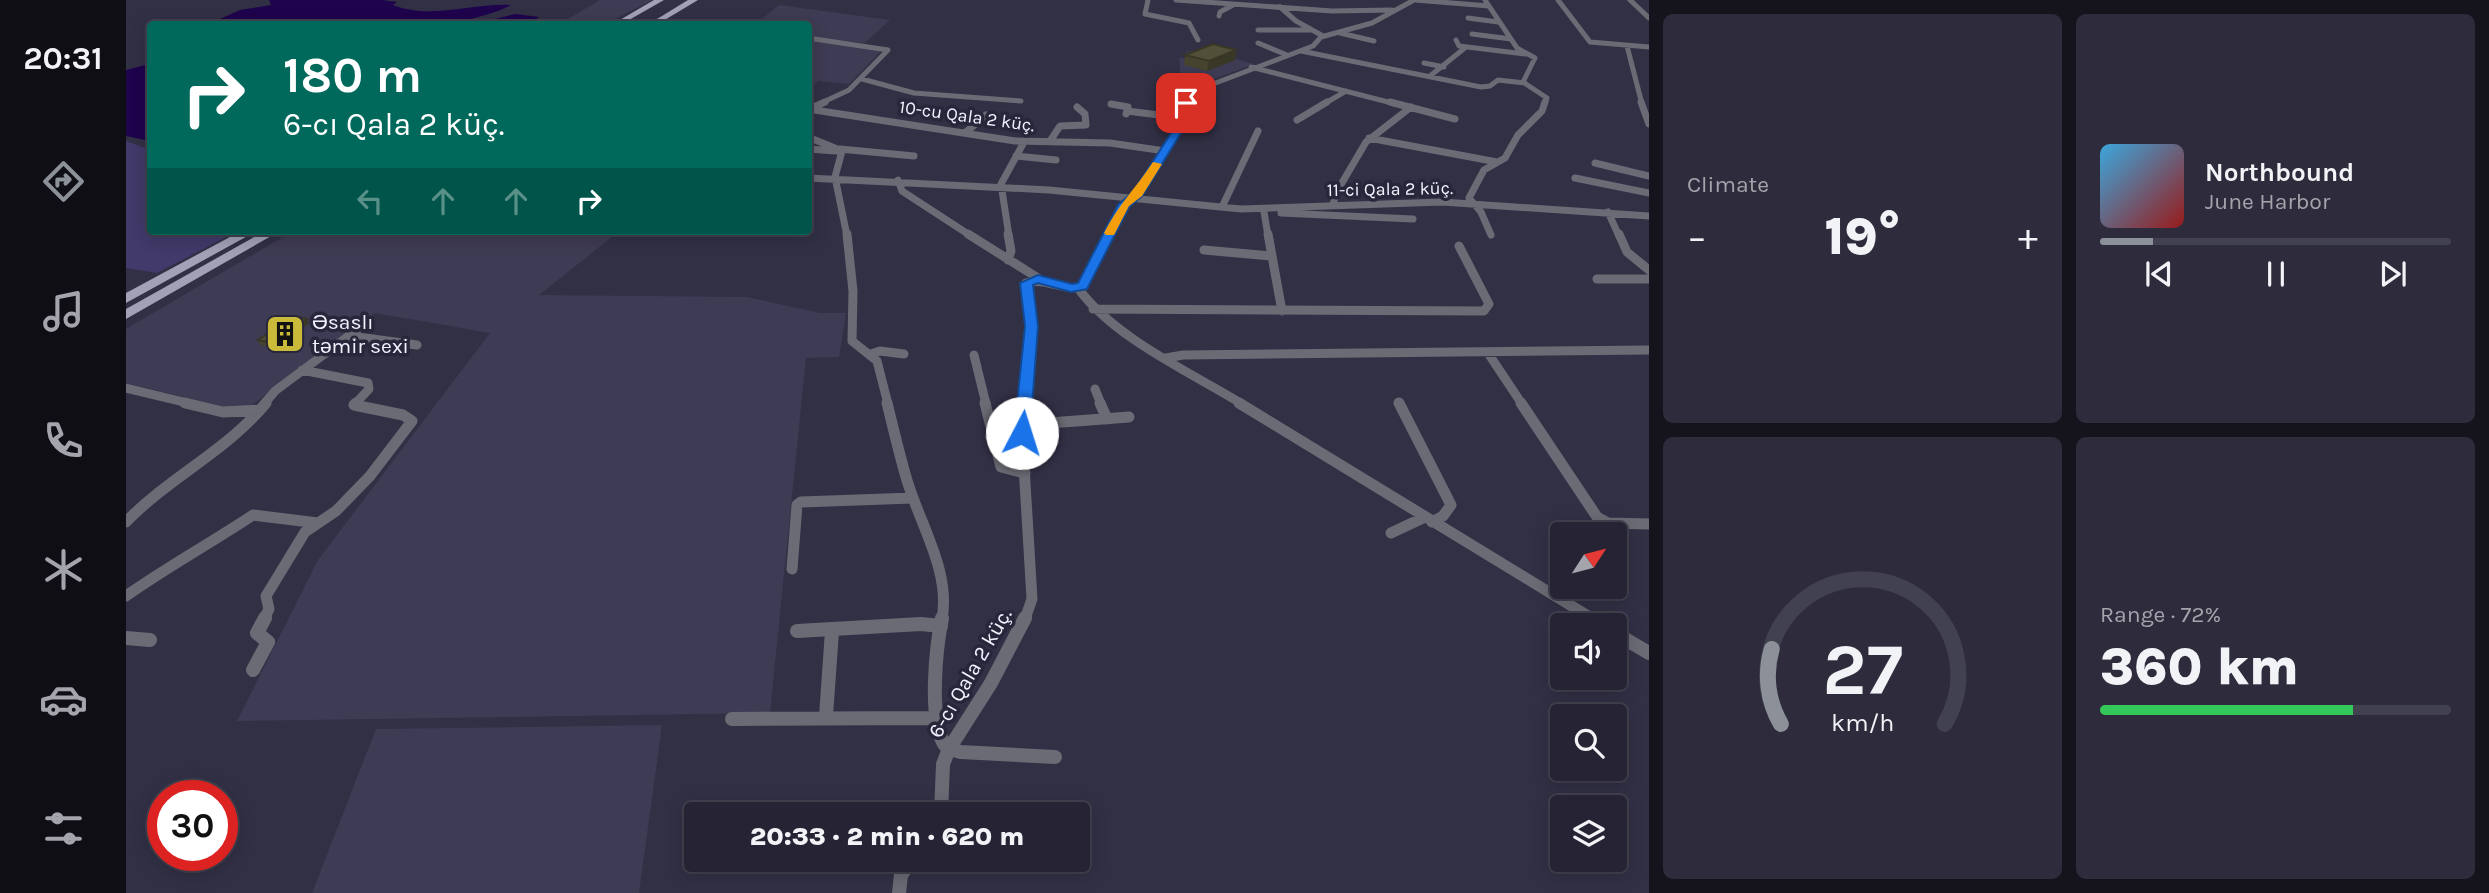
<!DOCTYPE html>
<meta charset="utf-8">
<style>
:root{--surface:#262434;--page:#2e2c3c;--text:#f1f3f6;--muted:#a4a4ac;--line:#42414f;--accent:#8c9099}
body{margin:0;font-family:Karla,sans-serif;background:var(--page);color:var(--text);height:100vh;display:flex;flex-direction:column;font-size:26px;white-space:nowrap}
*{box-sizing:border-box;margin:0}
p{font-size:23px;color:var(--muted)}
.icon{flex:none;width:38px;height:38px;fill:none;stroke:currentColor;stroke-width:2;stroke-linecap:round;stroke-linejoin:round}
.map{position:relative;flex:1;overflow:hidden}
.panel{display:flex;flex-direction:column;gap:14px;padding:14px;background:#15141d;width:840px}
.panel>*{flex:none}
.banner{position:absolute;left:21px;top:21px;width:665px;height:214px;border-radius:7px;box-shadow:0 4px 18px #0003,0 0 0 2px var(--line);background:#00695c;color:#fff;overflow:hidden}
.needle{width:46px;rotate:54deg}
.buttons{position:absolute;left:1424px;top:522px;display:grid;gap:14px}
.buttons a{display:grid;place-items:center;width:77px;height:77px;border-radius:7px;background:var(--surface);box-shadow:0 4px 18px #0003,0 0 0 2px var(--line);font-size:35px}
.speed{position:absolute;left:21px;top:780px;display:flex;gap:14px;font-size:35px;font-weight:700;text-align:center}
.speed>*{display:grid;place-content:center;width:91px;height:91px;border-radius:50%;background:var(--surface);box-shadow:0 4px 18px #0003,0 0 0 2px var(--line);line-height:1}
.speed .limit{border:10px solid #d22;background:#fff;color:#111}
.pin{position:absolute;display:grid;place-items:center;width:60px;height:60px;color:#fff;margin:-30px;border-radius:14px;box-shadow:0 4px 10px #0006}
.me{position:absolute;width:77px;margin:-38px;rotate:5deg;stroke-linejoin:round;filter:drop-shadow(0 0 5px #0008)}
.turn{display:flex;align-items:center;gap:24px;height:147px;padding:0 21px;font-size:32px}
.turn .icon{width:91px;height:91px;stroke-width:2.5}
.turn b{display:block;font-size:49px;line-height:60px}
.lanes{display:flex;align-items:center;height:66px;padding:0 21px;background:#0003;justify-content:center;gap:35px;direction:ltr}
.lanes .off{opacity:.35}
.big{font-size:52px;font-weight:800;line-height:1.1}
.panel .card{flex:1;display:flex;flex-direction:column;justify-content:center;gap:10px;min-width:0;padding:0 24px;border-radius:10px;background:var(--page)}
.panel .dial{align-items:center;gap:0}
.dial svg{height:182px;overflow:visible;fill:none;stroke:var(--line);stroke-width:7;stroke-linecap:round;text-anchor:middle}
.dial text{fill:var(--text);stroke:none}
.song{display:flex;align-items:center;gap:21px}
.cover{width:84px;height:84px;border-radius:10px;background:linear-gradient(135deg,hsl(200 70% 55%),hsl(0 70% 35%))}
.played{height:7px;border-radius:4px;background:linear-gradient(90deg,var(--accent) 15%,var(--line) 15%)}
.keys{display:flex;justify-content:space-around;direction:ltr}
.heat{display:flex;justify-content:space-between;align-items:center;font-size:38px;direction:ltr}
.charge{height:10px;border-radius:5px;background:linear-gradient(90deg,#34c759 72%,var(--line) 0)}
.panel .tiles{flex:1;display:grid;gap:14px;grid-template-columns:repeat(2,1fr)}
.trip{position:absolute;left:558px;top:802px;width:406px;height:70px;border-radius:7px;background:var(--surface);box-shadow:0 4px 18px #0003,0 0 0 2px var(--line);font-weight:800;line-height:70px;text-align:center}
main{display:flex;flex:1;min-height:0}
.menu{display:flex;flex-direction:column;width:126px;justify-content:space-around;align-items:center;background:#0f0e15;color:var(--muted)}
.menu .icon{width:49px;height:49px}
.menu .active{color:var(--accent)}
.menu b{font-size:32px;color:var(--text)}
.map>svg:first-child{display:block}
</style>
<main>
<nav class="menu">
<b>20:31</b>
<svg class="icon active" aria-label="directions" viewBox="0 0 24 24"><path d="M12 3l9 9-9 9-9-9zM9 14v-3h6M13 9l2 2-2 2"/></svg>
<svg class="icon" aria-label="music" viewBox="0 0 24 24"><path d="M9 18V5l10-2v13"/><circle cx="6" cy="18" r="3"/><circle cx="16" cy="16" r="3"/></svg>
<svg class="icon" aria-label="phone" viewBox="0 0 24 24"><path d="M5 4h4l2 5-3 2q2 4 5 5l2-3 5 2v4C11 20 4 13 5 4z"/></svg>
<svg class="icon" aria-label="climate" viewBox="0 0 24 24"><path d="M12 3v18M4 7l16 10M4 17L20 7"/></svg>
<svg class="icon" aria-label="car" viewBox="0 0 24 24"><path d="M5 17H2v-5l4-1 3-4h7l3 4 3 1v5h-3M9 17h6M6 11h13"/><circle cx="7" cy="17" r="2"/><circle cx="17" cy="17" r="2"/></svg>
<svg class="icon" aria-label="filters" viewBox="0 0 24 24"><path d="M4 7h16M4 17h16"/><circle cx="9" cy="7" r="2"/><circle cx="15" cy="17" r="2"/></svg>
</nav>
<div class="map">
<svg width="1523" height="893" viewBox="0 0 1523 893">
<rect width="100%" height="100%" fill="#323045"/>
<path fill="#3e3b54" d="M474 0H526L480 24 438 21Z
M653 5 764 20 739 43 683 37 682 24H630Z
M683 39 757 49 723 84 693 81 683 88Z
M1077 49 1128 64 1075 84 1055 80 1053 58H1059L1060 52Z
M167 231 491 233 413 295 621 297 694 313H720L713 357 680 358 644 713 111 721 192 560 364 333 249 313 122 408 109 409 0 383V329Z
M536 725 513 893H186L250 729Z"/>
<path fill="#413a6a" d="M0 141 24 150V231H102L96 235 102 236 31 273 0 268Z"/>
<path fill="#1e034d" d="M143 0H256L271 2 267 5C304 20 346 3 385 5 369 15 351 15 334 24H83L114 10 145 5Z
M389 14 413 17 403 24H350Z
M19 65 24 66V141L0 136V70Z"/>
<g fill="none" stroke-linecap="round" stroke-linejoin="round">
<path stroke="#6b6b75" stroke-width="5" d="M1022 0 1019 14 1063 23 1072 40
M1050 0 1206 11 1266 10
M1289 0 1363 6
M1359 0 1391 48 1409 58 1397 82 1421 98 1419 104
M1432 0 1464 42 1523 47
M1504 0 1523 18
M1154 7 1170 21 1197 36
M1093 16 1094 12 1107 5
M1342 18 1372 22
M532 21 562 24
M1132 30H1184
M1214 33 1248 41
M1346 34 1385 39
M682 38 762 50 723 90 693 104
M1330 40 1333 46 1399 54
M1132 43 1161 55
M1501 46 1516 104
M1175 51 1355 87 1364 86 1372 80 1399 83
M1298 63 1318 67
M1125 67 1270 104
M1304 76 1340 47
M736 79 788 93 895 101
M1060 104 1071 90 1187 46 1195 37 1246 23 1288 0
M1198 104 1220 91"/>
<path stroke="#6b6b75" stroke-width="7" d="M1264 102 1329 119
M1515 102 1523 124
M985 104 1002 107 1000 114
M682 109 889 141 984 143 1039 151
M683 109 699 102
M1001 111 1057 118
M1171 120 1201 102
M839 133 860 115
M682 137 716 151 709 177 721 236
M1243 138 1371 162
M924 141 934 126 960 125 959 114 951 107
M682 149 710 151
M714 149 788 156
M890 156 930 160
M1469 163 1523 176
M682 178 923 190 1115 209 1316 202 1523 216
M1449 178 1523 193
M772 180 776 191 845 236
M1207 205 1210 193 1240 142 1285 107
M1096 207 1132 131
M1138 212 1142 236
M1482 212 1493 236
M1155 213 1287 219
M1365 235 1355 212 1343 198 1358 170 1379 158 1392 135 1416 111 1419 102
M883 236 875 184 898 142
M982 236C1006 190 1047 154 1061 102"/>
<path stroke="#6b6b75" stroke-width="9" d="M721 234 727 291 726 341 751 361 762 404
M842 234 912 278
M1142 234 1156 311
M1493 234 1501 252 1523 270
M1078 250 1145 256
M882 260 885 251 882 234
M1471 279H1523
M952 288C988 338 1064 372 1116 404
M967 309 1358 311 1363 304 1333 246
M224 336 291 345
M1362 353 1396 404
M745 354 754 351 778 354
M848 355 860 404
M1040 358 1057 355 1523 350
M176 370 242 383 243 389 229 404
M0 388 66 404
M969 389 975 404
M138 404 149 391 244 320
M898 404 905 326 900 283C920 277 937 292 957 286L983 234"/>
<path stroke="#6b6b75" stroke-width="11" d="M59 403 97 412 134 410
M761 403C767 427 773 453 780 477 793 523 825 571 816 619
M859 403 875 467 899 473
M899 403 896 433 906 599 899 619
M974 403 981 419
M1113 403 1467 619
M1273 403 1325 505 1317 516 1306 522
M1395 403 1471 517 1482 523 1523 524
M897 425 1003 417
M0 522C42 478 102 450 140 403
M1265 533 1299 517
M666 569 671 505 675 502 787 498
M0 596C41 567 85 543 127 515L192 523
M138 619 143 609 140 596 179 532 210 511 244 476 286 421 277 415 228 405 230 403"/>
<path stroke="#6b6b75" stroke-width="14" d="M816 618C810 647 803 715 817 742 820 749 828 750 835 752L929 757
M1464 618 1476 625
M671 631 795 624 815 626
M1489 633 1523 653
M0 638 24 640
M127 670 142 642 131 633 139 618
M700 716 706 631
M606 719 810 718
M815 814 817 764 823 749 865 683 899 618
M773 893 775 875 787 859"/>
<path fill="#a3a1b7" fill-rule="evenodd" d="M528 0H538L496 24H487Z
M562 0H572L532 24H523Z
M115 231 127 233 0 303V293Z
M139 231H154L0 319V309Z"/>
</g>
<path fill="#46442f" d="M1110 50 1109 60 1081 71 1058 65 1059 55Z
M183 323 147 348 134 345 132 340Z"/>
<path fill="#393726" d="M1110 50 1109 60 1081 71 1083 61Z
M181 319 183 323 147 348 146 343Z"/>
<path fill="#514f37" stroke="#393726" stroke-width="2" d="M1087 44 1110 50 1083 61 1059 55Z
M168 316 181 319 146 343 132 340Z"/>
<path fill="#1a73e8" stroke="#114b97" stroke-width="2" d="M1060 100 1064 103 1060 125 1016 196 1003 207 961 289 945 292 912 283 907 285 912 326 904 433 901 436H890L888 433 899 326 894 283 912 275 946 284 952 283 992 205 1008 191 1050 125 1055 103Z"/>
<path fill="#f59e0b" d="M1027 162 1036 164 1016 196 1003 206 988 235H980L978 233C992 205 1010 188 1027 162Z"/>
<defs>
<g id="building-square" transform="scale(2.0125)"><rect x="-9" y="-9" width="18" height="18" rx="4" fill="#c9ba3a" stroke="#28263a"/><path d="M-4-6H4V6H1V3H-1V6H-4ZM-2.5-4.3h1.7v1.8h-1.7ZM.8-4.3h1.7v1.8H.8ZM-2.5-1h1.7V.8h-1.7ZM.8-1h1.7V.8H.8Z" fill="#111"/></g>
</defs>
<g fill-rule="evenodd">
<use href="#building-square" x="159" y="334"/>
</g>
<g text-anchor="middle" stroke-width="7" stroke-linejoin="round" paint-order="stroke">
<g font-size="18" fill="#f2f1fe" stroke="#28263a">
<text transform="translate(841 116) rotate(8)" y="6">10-cu Qala 2 küç.</text>
<text transform="translate(1264 189) rotate(-1)" y="6">11-ci Qala 2 küç.</text>
</g>
<g font-size="21" fill="#f2f1fe" stroke="#28263a" text-anchor="start">
<text x="186" y="329">Əsaslı<tspan x="186" dy="24">təmir sexi</tspan></text>
</g>
<g font-size="21" fill="#f2f1fe" stroke="#28263a">
<text transform="translate(844 673) rotate(-60)" y="7">6-cı Qala 2 küç.</text>
</g>
</g>
</svg>
<div class="buttons">
<a><svg class="needle" viewBox="-14 -14 28 28"><path d="M0-13l5 13h-10z" fill="#e53935"/><path d="M0 13l5-13h-10z" fill="#a4a4ac"/></svg></a>
<a><svg class="icon" aria-label="sound" viewBox="0 0 24 24"><path d="M4 9h4l5-4v14l-5-4H4zM17 9q2 3 0 6"/></svg></a>
<a><svg class="icon" aria-label="search" viewBox="0 0 24 24"><circle cx="10" cy="10" r="6"/><path d="M15 15l6 6"/></svg></a>
<a><svg class="icon" aria-label="layers" viewBox="0 0 24 24"><path d="M12 4l9 5-9 5-9-5zM3 14l9 5 9-5"/></svg></a>
</div>
<div class="speed"><div class="limit">30</div></div>
<div class="pin" style="left:1060px;top:103px;background:#d93025"><svg class="icon" aria-label="arrive" viewBox="0 0 24 24"><path d="M6 21V4h12l-3 4 3 4H6"/></svg></div>
<svg class="me" style="left:896px;top:433px" viewBox="-20 -20 40 40"><circle r="19" fill="#fff"/><path d="M0-13L10 11 0 6-10 11z" fill="#1a73e8"/></svg>
<div class="trip">20:33 · 2 min · 620 m</div>
<div class="banner">
<div class="turn"><svg class="icon" aria-label="right" viewBox="0 0 24 24"><path d="M7 20v-9h11M14 6l5 5-5 5"/></svg><div><b>180 m</b>6-cı Qala 2 küç.</div></div>
<div class="lanes"><svg class="icon off" aria-label="left" viewBox="0 0 24 24"><path d="M17 20v-9H6M10 6l-5 5 5 5"/></svg><svg class="icon off" aria-label="ahead" viewBox="0 0 24 24"><path d="M12 20V5M6 11l6-6 6 6"/></svg><svg class="icon off" aria-label="ahead" viewBox="0 0 24 24"><path d="M12 20V5M6 11l6-6 6 6"/></svg><svg class="icon" aria-label="right" viewBox="0 0 24 24"><path d="M7 20v-9h11M14 6l5 5-5 5"/></svg></div>
</div>
</div>
<section class="panel">
<div class="tiles">
<div class="card"><p>Climate</p>
<div class="heat"><a>−</a><b class="big">19°</b><a>+</a></div>
</div>
<div class="card">
<div class="song"><i class="cover"></i><div><b>Northbound</b><p>June Harbor</p></div></div>
<div class="played"></div>
<div class="keys"><svg class="icon" aria-label="previous" viewBox="0 0 24 24"><path d="M18 5L8 12l10 7zM5 5v14"/></svg><svg class="icon" aria-label="pause" viewBox="0 0 24 24"><path d="M8 5v14M16 5v14"/></svg><svg class="icon" aria-label="next" viewBox="0 0 24 24"><path d="M6 5l10 7-10 7zM19 5v14"/></svg></div>
</div>
<div class="card dial"><svg viewBox="0 0 100 80">
<path d="M14 69A42 42 0 1 1 86 69"/>
<path d="M14 69A42 42 0 0 1 10 36" stroke="#8c9099"/>
<text x="50" y="56" font-size="32" font-weight="700">27</text>
<text x="50" y="72" font-size="11">km/h</text>
</svg></div>
<div class="card"><p>Range · 72%</p><b class="big">360 km</b><div class="charge"></div></div>
</div>
</section>
</main>
